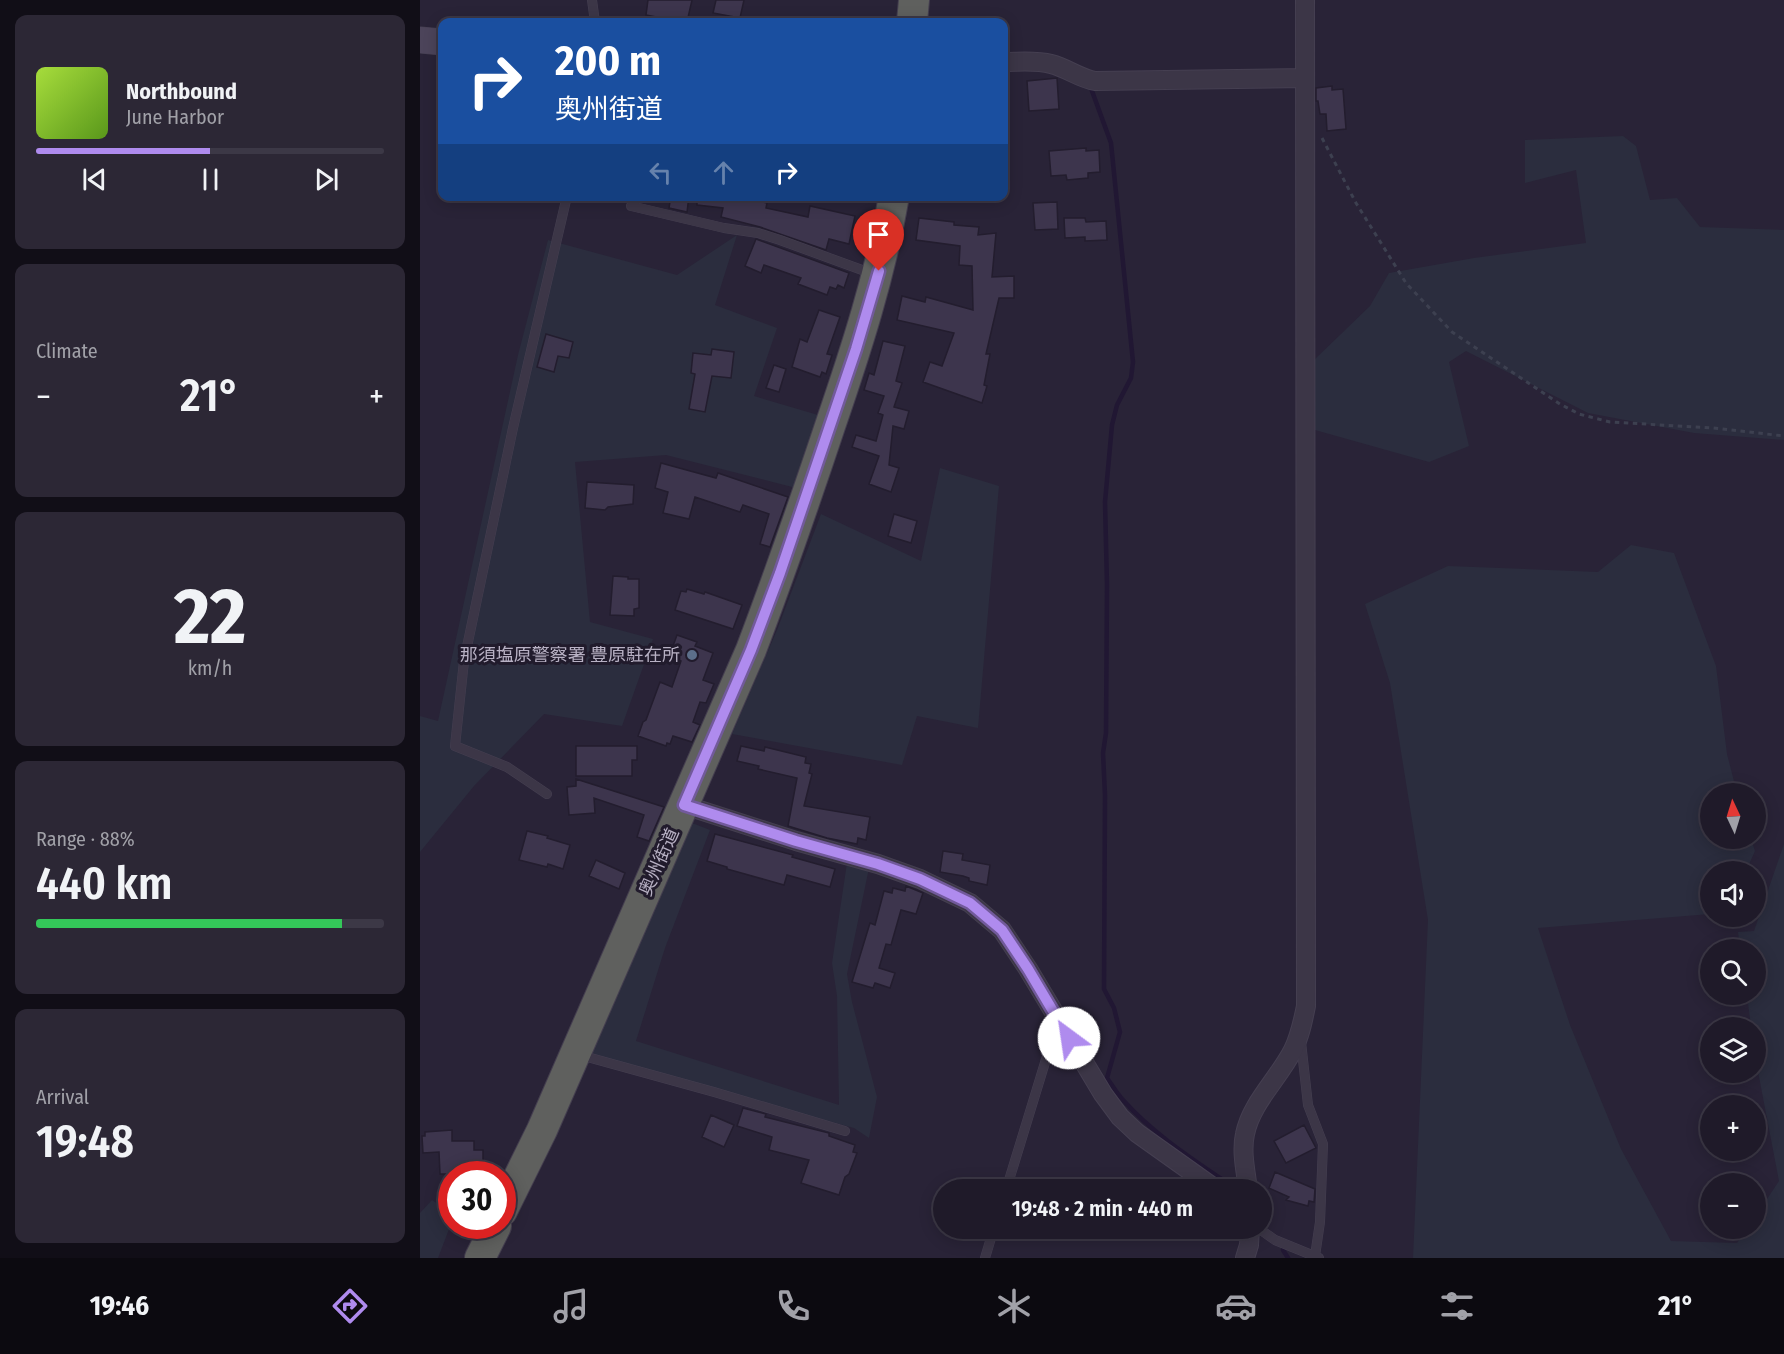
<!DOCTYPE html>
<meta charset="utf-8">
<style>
:root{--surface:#1f1a29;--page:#2c2735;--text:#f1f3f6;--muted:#a1a1a8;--line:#3c3846;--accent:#af8bee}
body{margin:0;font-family:"Fira Sans Condensed","Noto Sans JP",sans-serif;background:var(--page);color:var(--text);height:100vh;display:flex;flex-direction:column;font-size:22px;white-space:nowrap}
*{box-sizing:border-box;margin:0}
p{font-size:20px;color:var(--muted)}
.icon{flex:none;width:33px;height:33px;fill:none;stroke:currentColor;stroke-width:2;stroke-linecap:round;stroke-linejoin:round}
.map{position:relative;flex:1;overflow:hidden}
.panel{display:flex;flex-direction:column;gap:15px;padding:15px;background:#110e17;width:420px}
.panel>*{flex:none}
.guide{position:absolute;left:18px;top:18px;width:570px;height:183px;border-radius:12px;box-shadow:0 3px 15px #0003,0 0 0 2px var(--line);background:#1a4fa0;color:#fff;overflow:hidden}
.needle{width:39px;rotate:356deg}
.controls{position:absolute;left:1280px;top:783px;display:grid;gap:12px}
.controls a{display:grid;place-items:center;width:66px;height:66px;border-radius:50%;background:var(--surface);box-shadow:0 3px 15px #0003,0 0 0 2px var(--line);font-size:30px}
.speed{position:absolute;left:18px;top:1161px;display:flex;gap:12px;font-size:30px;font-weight:700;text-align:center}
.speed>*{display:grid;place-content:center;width:78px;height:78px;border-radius:50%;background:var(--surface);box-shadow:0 3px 15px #0003,0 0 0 2px var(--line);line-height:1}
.speed .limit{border:9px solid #d22;background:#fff;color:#111}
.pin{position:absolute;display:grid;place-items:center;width:51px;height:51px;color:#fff;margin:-62px -26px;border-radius:50% 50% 50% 0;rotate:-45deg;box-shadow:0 0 6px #0007}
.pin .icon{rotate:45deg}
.me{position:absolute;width:66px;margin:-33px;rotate:329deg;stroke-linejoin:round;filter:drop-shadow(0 0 4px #0008)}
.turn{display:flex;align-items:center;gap:21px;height:126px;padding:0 18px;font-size:27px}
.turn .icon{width:78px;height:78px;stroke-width:2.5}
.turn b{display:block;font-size:42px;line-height:51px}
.lanes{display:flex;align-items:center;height:57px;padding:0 18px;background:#0003;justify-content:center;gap:30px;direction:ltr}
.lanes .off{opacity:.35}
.big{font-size:45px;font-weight:600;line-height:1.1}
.panel .card{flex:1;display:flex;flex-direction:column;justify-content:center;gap:9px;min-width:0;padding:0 21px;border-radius:12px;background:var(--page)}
.panel .dial{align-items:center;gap:0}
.dial b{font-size:78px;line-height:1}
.song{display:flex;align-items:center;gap:18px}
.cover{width:72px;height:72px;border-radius:9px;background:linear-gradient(135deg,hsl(80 70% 55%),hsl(90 70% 35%))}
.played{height:6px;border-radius:3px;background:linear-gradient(90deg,var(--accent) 50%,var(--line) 50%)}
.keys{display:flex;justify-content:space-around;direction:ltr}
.heat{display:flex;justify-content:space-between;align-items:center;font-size:33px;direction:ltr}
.charge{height:9px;border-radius:4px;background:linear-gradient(90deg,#34c759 88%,var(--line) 0)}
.trip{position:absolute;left:513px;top:1179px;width:339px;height:60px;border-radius:30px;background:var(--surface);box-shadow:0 3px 15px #0003,0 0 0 2px var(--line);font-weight:600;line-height:60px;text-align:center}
.menu{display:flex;height:96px;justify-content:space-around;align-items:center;background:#0c0a10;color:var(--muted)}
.menu .icon{width:42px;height:42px}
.menu .current{color:var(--accent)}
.menu b{font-size:27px;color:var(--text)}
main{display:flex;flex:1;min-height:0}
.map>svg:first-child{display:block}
</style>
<main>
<section class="panel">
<div class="card">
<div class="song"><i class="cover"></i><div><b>Northbound</b><p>June Harbor</p></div></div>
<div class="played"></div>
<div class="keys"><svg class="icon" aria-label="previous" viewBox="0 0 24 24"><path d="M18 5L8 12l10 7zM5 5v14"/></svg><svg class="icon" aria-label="pause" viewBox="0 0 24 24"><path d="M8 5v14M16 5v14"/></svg><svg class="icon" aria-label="next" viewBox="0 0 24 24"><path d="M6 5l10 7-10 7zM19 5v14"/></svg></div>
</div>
<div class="card"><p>Climate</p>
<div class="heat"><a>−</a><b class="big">21°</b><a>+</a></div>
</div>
<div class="card dial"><b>22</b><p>km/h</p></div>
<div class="card"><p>Range · 88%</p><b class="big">440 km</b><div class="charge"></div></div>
<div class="card"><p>Arrival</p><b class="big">19:48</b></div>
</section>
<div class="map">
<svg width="1364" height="1258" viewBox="0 0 1364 1258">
<rect width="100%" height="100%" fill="#292337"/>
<path fill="#2b2d3e" d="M1203 136 1216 146 1230 200 1257 198 1280 227 1364 230V440L1274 433 1168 413 1046 351 1029 362 1049 446 1009 462 895 430 892 362 950 306 969 273 1054 258 1166 243 1156 170 1105 183V140Z
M317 235 295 305 357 328 334 396 398 415 380 489 246 455 155 462 170 622 233 639 202 726 124 714 54 786 0 852V716L18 721 98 355 128 240 257 275Z
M520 468 579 486 558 728 497 716 482 765 312 734 357 630 401 514 501 561Z
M1211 545 1254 553 1296 666 1307 754 1317 793 1290 794V838L1331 839 1335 851 1326 871 1290 872V914L1118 928 1150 1025 1201 1149 1251 1241 1317 1243 1327 1229 1335 1228V1217L1359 1181 1335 1056V1028L1331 1027 1327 995 1335 994V950L1320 949 1318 932 1334 931 1364 844V1258H993L1008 920 970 683 945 604 1028 566 1178 572Z
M267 821 290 830 245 948 216 1041 419 1105 417 996 412 963 427 863 449 868 427 974 432 1002 457 1097 449 1138 434 1128 170 1058Z
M12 1200 31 1213V1224L18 1258H0V1213Z"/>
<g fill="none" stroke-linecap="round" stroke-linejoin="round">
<path stroke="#211733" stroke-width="4.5" d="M672 91 691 143 713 362 711 378 697 405 692 425 685 502 687 585 686 733 683 753 685 795 684 989 694 1008 700 1032 687 1078C692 1085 697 1094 703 1100 735 1136 777 1162 816 1189
M863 1250 868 1258"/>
</g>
<path fill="#3d354d" stroke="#231d2e" stroke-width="1.5" d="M228 0H272L267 22 259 21 258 22H247V19L226 15Z
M296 0H324L320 18 293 13Z
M637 78 639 109 609 111 607 81Z
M912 86V90L923 89 926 129 907 131 906 114H900L898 101H896V88Z
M666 148V151L679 150 680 172 668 173V178L647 180 646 175 631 176 629 151Z
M251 196H269L267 212 249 208Z
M277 196H317L347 203 346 208 388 217 390 206 435 216 429 244 409 239 406 250 340 227 301 217 303 208 277 205Z
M637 202 638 229 615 230 613 203Z
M499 218 534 222V225L559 227 558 235 576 233 572 277 594 276V298H579L566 354H570L564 385 567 386 562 403 503 382 510 362 522 366 534 333 477 320 482 296 505 302 506 297 553 310 552 266 539 265 540 246 496 240Z
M644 218H665L666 222 686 221 687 240 665 241V237L645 238Z
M336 239 429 273 424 288 418 285 416 289 410 287 407 295 378 284 381 278 344 265 341 273 325 266Z
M399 310 420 317 407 354 412 355 406 374 402 372 400 377 372 367 380 339 387 342Z
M126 334 153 342 149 358 138 356 134 372 117 367Z
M463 341 485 346 476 381 482 383 474 407 489 411 484 429 473 426 469 465 479 468 471 492 449 484 459 456 432 447 436 435 456 441 463 415 458 413 464 396 444 390 449 373 454 375Z
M292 349 314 352 311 378 292 376 285 412 269 409 275 374 271 373 273 353 291 355Z
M354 365 366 369 359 392 346 388Z
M241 463 296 478 298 473 368 497 350 547 340 544 349 514 323 505 320 512 275 497 269 519 243 513 248 492 235 488Z
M167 482 214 485 213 504 188 507 185 510 165 508Z
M474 514 497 521 491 543 468 536Z
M193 576 208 577V579H219V608L214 609V616L190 615Z
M267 589 284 594 285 592 322 605 313 629 255 610 261 591 266 592Z
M257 635 277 642 275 646 293 653 283 680 294 684 286 703 280 702 273 722 280 725 272 742 253 736 250 744 247 743 246 746 218 736 223 722 226 720 240 682 252 687 261 661 249 657Z
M156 746H217V760H212V776H156Z
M321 746 344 751 345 747 386 757 385 763 391 764 389 773 392 774 384 806 450 817 446 840 438 838 437 844 407 838 368 826 377 778 338 769 339 766 317 761Z
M156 779 244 807 229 841 217 837 224 815 174 798 175 813 149 815 147 787 156 786Z
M107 831 128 836 127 838 150 845 143 869 128 864 127 867 99 860Z
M295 834 373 855 372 857 415 869 410 887 367 875 364 885 307 869V867L287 861Z
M523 851 543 854 542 860 570 865 567 885 549 881V878L543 876 520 872Z
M176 860 205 873 199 889 169 876Z
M486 886 503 893 496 914 481 910 471 945 466 944 459 968 475 973 470 988 455 983 453 988 432 982 450 923 455 925 464 891 472 893 473 888 485 891Z
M323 1108 346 1114 345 1117 409 1133V1136L435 1145 433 1152 437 1153 429 1174 425 1177 419 1195 381 1183 389 1160 349 1150 352 1137 317 1126Z
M291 1115 314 1125 304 1147 282 1137Z
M884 1125 896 1148 866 1163 854 1141Z
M32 1130V1141H54V1150H63V1162H53V1164L38 1165V1174H20L19 1152 3 1153 2 1136H5V1132Z
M855 1172 895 1189 894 1202 889 1201 888 1206 866 1200 869 1197 849 1188Z"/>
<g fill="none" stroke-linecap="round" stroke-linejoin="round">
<g stroke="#453f51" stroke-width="10">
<path id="service" d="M172 0 175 22
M211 206 304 228 338 233 360 240 453 274
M127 794 87 767 35 746 44 661 93 428 147 196
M881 1042 888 1105 903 1144 900 1222 895 1256
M160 1055 294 1092 425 1131
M586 1190 638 1020
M838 1228 855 1240 899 1258
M565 1258 574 1228"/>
</g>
<g stroke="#453f51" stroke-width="20">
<path id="minor" d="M584 62C599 62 616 60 631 64 647 68 659 78 675 81L885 78
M264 805 376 841 458 864 500 879 550 903 582 930 608 969 683 1094 700 1117 717 1133 797 1190
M828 1190C826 1172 821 1152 825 1134 831 1103 859 1078 873 1050 880 1036 883 1021 886 1006L885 0
M825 1258 829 1245 830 1228"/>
</g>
<g stroke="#453f51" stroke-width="27">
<path id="secondary" d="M0 40 22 42"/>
</g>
<g stroke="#443e4f" stroke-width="32">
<path id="trunk" d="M492 22 494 0
M82 1211 122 1130 331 650C359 576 385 501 410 426 436 350 460 276 474 196
M60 1258 76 1226"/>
</g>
<path stroke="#3d4050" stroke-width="3" stroke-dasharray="4.5 4.5" stroke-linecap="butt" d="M902 138 936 203 986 283 1032 332 1140 404 1159 414 1190 422 1293 428 1364 436"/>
<use href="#service" stroke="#3c3647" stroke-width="9"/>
<use href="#minor" stroke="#3c3647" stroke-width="18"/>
<use href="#secondary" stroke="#4c445a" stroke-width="26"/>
<use href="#trunk" stroke="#5f605e" stroke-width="30"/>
</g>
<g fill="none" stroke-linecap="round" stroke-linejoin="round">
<g stroke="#725a9b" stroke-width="15">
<path id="route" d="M459 271 436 349 360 573 331 650 264 805 376 841 458 864 500 879 550 903 582 930 608 969 649 1038"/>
</g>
<use href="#route" stroke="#af8bee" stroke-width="10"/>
</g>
<circle fill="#5c6f8a" stroke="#211b2c" stroke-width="2" cx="272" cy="655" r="6"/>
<g text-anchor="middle" stroke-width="6" stroke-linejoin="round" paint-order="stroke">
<g font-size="18" fill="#b8b1c4" stroke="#211b2c" text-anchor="end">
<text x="260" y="661">那須塩原警察署 豊原駐在所</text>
</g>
<g font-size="18" fill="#b8b1c4" stroke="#211b2c">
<text transform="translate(239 862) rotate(-66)" y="6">奥州街道</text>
</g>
</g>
</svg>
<div class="controls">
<a><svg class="needle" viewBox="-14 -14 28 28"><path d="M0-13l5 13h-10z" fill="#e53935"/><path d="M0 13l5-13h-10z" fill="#a1a1a8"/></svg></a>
<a><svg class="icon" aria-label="sound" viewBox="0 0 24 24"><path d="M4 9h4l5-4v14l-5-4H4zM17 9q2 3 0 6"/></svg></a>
<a><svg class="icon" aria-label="search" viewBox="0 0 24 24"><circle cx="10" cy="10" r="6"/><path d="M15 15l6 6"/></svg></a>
<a><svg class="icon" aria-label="layers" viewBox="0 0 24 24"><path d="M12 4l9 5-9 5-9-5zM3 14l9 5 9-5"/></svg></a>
<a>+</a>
<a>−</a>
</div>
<div class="speed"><div class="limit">30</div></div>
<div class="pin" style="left:459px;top:271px;background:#d93025"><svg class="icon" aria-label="arrive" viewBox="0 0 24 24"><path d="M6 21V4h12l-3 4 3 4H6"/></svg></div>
<svg class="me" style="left:649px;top:1038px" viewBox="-20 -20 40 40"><circle r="19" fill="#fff"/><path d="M0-13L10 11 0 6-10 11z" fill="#af8bee"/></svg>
<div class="trip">19:48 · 2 min · 440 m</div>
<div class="guide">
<div class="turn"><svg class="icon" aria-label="right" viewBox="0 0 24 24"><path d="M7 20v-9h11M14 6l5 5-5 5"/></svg><div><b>200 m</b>奥州街道</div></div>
<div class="lanes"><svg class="icon off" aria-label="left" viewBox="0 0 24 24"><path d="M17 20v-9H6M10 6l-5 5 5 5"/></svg><svg class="icon off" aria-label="ahead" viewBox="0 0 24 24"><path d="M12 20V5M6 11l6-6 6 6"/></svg><svg class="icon" aria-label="right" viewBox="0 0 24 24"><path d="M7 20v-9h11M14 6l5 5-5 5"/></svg></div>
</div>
</div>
</main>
<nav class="menu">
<b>19:46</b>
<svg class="icon current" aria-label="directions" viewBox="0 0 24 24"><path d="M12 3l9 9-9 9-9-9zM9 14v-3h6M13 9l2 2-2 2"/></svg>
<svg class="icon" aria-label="music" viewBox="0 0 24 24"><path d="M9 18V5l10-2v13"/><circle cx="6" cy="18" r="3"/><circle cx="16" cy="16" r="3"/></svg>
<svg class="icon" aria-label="phone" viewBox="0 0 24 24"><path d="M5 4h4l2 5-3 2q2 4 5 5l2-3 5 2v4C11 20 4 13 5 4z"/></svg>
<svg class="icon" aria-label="climate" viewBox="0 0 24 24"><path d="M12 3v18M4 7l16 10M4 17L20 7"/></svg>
<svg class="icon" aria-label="car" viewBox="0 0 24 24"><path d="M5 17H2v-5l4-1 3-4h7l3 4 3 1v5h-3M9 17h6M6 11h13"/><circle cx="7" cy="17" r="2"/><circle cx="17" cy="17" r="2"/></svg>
<svg class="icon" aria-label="filters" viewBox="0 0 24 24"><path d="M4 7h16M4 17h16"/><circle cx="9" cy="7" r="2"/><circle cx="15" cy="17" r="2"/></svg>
<b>21°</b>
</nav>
